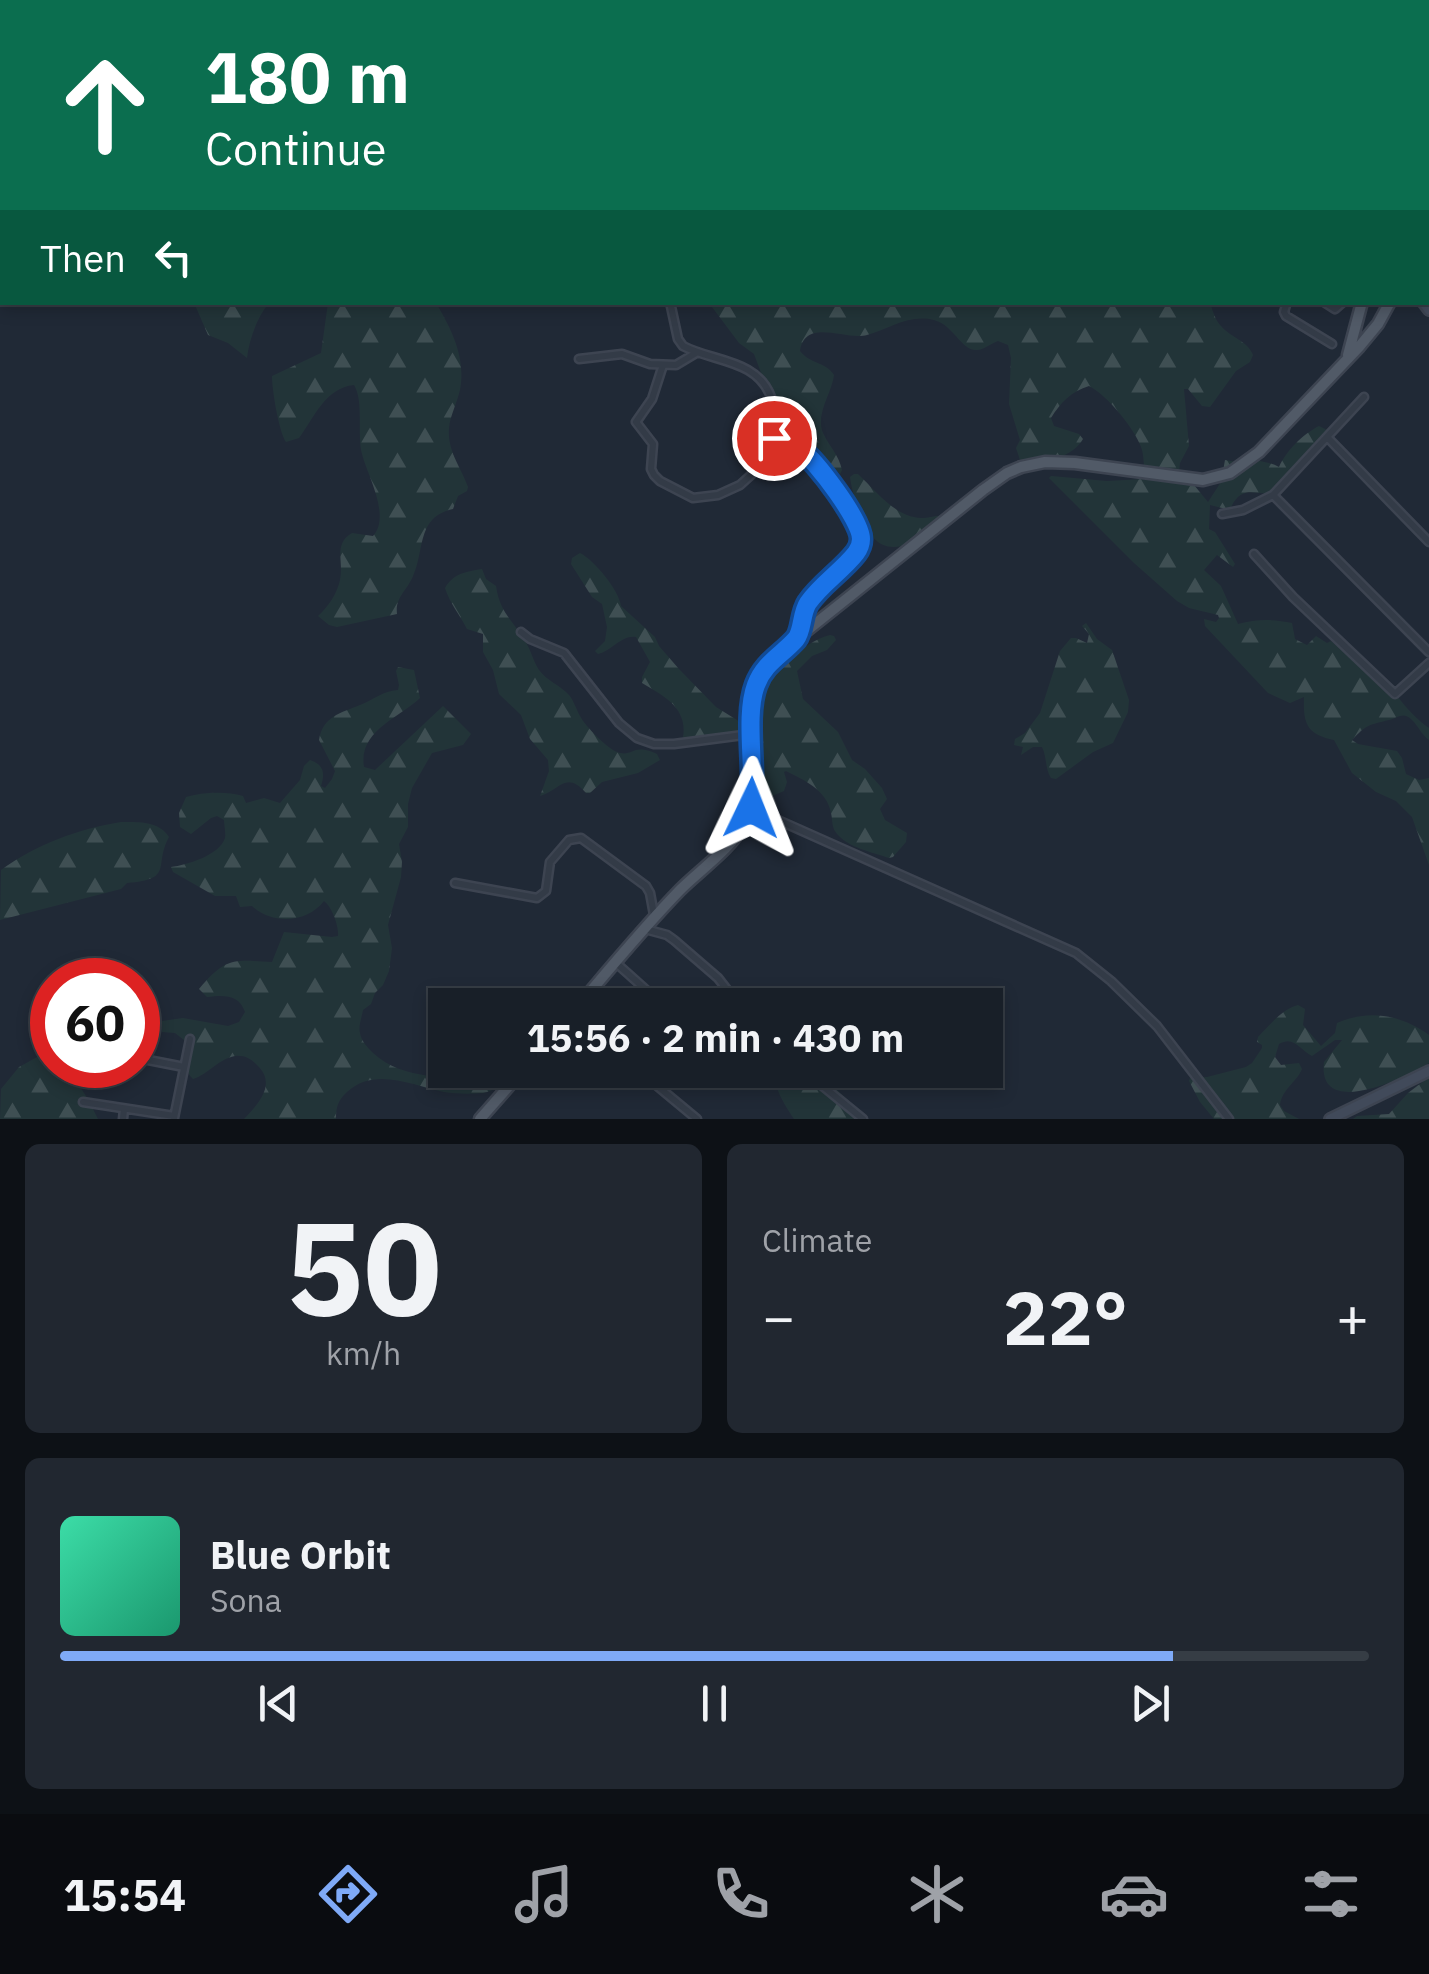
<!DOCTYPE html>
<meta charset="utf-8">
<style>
:root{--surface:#181f28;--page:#212730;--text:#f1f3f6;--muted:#9fa2a8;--line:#363d45;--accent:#7faaf7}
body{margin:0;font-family:"IBM Plex Sans",sans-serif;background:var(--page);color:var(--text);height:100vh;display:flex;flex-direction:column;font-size:38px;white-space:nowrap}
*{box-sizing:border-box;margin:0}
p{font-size:32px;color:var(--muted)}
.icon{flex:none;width:55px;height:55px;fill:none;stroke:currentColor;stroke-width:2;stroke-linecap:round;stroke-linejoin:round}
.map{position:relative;height:1119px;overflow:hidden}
.sheet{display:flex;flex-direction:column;gap:25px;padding:25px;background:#0d1116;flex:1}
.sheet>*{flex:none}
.guide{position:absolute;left:0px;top:0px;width:1430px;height:305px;box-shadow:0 5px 15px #0003,0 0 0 2px var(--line);background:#0b6e4f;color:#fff;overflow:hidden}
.speed{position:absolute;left:30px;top:958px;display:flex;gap:20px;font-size:50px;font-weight:700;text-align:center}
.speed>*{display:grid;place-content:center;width:130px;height:130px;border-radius:50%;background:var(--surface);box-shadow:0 5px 15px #0003,0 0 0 2px var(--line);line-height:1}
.speed .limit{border:15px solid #d22;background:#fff;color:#111}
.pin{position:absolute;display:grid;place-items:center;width:85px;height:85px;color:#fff;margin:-42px;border:5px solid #fff;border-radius:50%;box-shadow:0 2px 10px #0007}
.me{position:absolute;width:110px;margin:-55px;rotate:2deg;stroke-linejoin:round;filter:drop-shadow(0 0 8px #0008)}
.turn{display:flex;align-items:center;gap:35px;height:210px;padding:0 40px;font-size:45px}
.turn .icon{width:130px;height:130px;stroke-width:2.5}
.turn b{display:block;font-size:70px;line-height:85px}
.then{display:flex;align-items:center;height:95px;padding:0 40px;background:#0003;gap:20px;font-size:38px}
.big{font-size:75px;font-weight:700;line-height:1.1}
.sheet .widget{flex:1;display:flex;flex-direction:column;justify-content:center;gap:15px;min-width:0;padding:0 35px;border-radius:15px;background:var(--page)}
.sheet .dial{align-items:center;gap:0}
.dial b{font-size:130px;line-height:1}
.song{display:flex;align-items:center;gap:30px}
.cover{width:120px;height:120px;border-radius:15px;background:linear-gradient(135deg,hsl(160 70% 55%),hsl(160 70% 35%))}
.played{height:10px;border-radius:5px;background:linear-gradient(90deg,var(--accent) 85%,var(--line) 85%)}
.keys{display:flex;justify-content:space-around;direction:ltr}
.heat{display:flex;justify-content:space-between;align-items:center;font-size:55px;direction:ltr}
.sheet .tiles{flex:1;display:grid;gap:25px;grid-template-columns:1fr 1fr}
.widget:last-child{grid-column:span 2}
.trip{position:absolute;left:428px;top:988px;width:575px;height:100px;border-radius:0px;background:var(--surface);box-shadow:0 5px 15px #0003,0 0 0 2px var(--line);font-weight:700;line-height:100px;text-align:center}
.menu{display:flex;height:160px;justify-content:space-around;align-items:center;background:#0a0c10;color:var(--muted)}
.menu .icon{width:70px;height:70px}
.menu .active{color:var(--accent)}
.menu b{font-size:45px;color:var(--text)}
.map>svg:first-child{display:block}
</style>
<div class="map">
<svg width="1429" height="1119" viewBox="0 0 1429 1119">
<defs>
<pattern id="forest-firs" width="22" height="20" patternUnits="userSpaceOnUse" patternTransform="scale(2.5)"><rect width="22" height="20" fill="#223438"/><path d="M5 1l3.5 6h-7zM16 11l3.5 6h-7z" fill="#3f4f53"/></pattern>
</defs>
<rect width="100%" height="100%" fill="#202936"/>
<path fill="url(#forest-firs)" d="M0 0H61L63 2H2V109H0Z
M1199 302 1210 303C1213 311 1215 320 1221 326 1231 338 1247 340 1253 355L1250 362 1236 371 1210 407 1202 406 1188 389H1184L1189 446 1180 463 1179 472 1145 470C1143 462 1144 454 1141 447 1134 428 1107 395 1089 386 1072 391 1060 403 1051 418L1054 426 1079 434 1083 439C1071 460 1042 462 1020 460L1016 448 1020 440 1009 404 1011 358 1008 345 998 341C992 343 983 350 977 350 961 351 954 325 934 320 908 314 890 329 867 335 846 341 805 317 800 351 810 364 826 362 834 375 832 393 815 414 823 433 829 446 839 455 842 470L840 474 808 443 763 378 754 354 739 343 709 303Z
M199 303H269C257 317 249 340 247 358L228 343 208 335 195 305Z
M328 303H436C452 330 466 358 460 390 457 403 450 416 449 428 447 451 461 467 468 487L467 491 458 496 453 509C416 517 425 551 413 576 407 591 395 597 397 614L337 627 329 625 318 616C328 607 337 594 340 580 344 561 333 544 352 533L373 536C391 516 368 477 362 454 357 433 364 401 354 385 325 388 314 418 299 438L286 442C279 432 272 390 272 376L321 353Z
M1319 426 1327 430C1319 448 1294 486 1274 492 1257 497 1243 483 1231 507L1226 509 1210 505 1209 529 1215 532 1235 564 1233 567 1217 555 1204 570 1221 586 1238 624C1257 619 1273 619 1292 623L1295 639 1307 645 1316 636 1327 643 1331 641C1341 651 1356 653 1366 662 1390 682 1404 711 1429 728V740C1421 734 1419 727 1412 720 1403 711 1398 718 1389 720 1369 725 1367 724 1352 740L1358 744 1397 751 1402 758 1406 774 1419 780 1429 778V865L1412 817 1396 801 1376 792 1352 773 1334 740C1307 734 1303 724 1304 697L1290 703 1268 693 1205 626 1204 619 1216 622 1219 618 1218 615 1189 608 1177 601 1134 563 1049 478 1051 476 1107 481 1144 479 1194 485 1208 502 1221 482 1225 460 1237 462 1246 456C1257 462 1268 461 1279 467 1286 451 1303 434 1319 426Z
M854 474H858C876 491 895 517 921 518 931 518 936 514 947 517 930 534 893 563 872 536 868 531 865 521 862 515 856 502 852 492 850 477Z
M580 553C594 560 619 590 621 606L655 637 659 646 679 669 716 707 745 725 747 732C730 743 707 744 688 741L683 737C688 708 664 696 642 683V677L650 662 636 637C621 635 612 651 598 654L595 651 605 641 607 627 602 604 592 597 571 564 572 558Z
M482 569 486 579 496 586C500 613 512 619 525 641 531 650 533 661 539 670 547 681 560 685 569 695 574 701 576 709 580 716 585 726 609 751 620 753 634 756 633 743 657 754L660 760 638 773 602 782 590 793H586C566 770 560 790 540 796L549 771 548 760 530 739 521 715 499 694 493 670 483 652V634L467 629C460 615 450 604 445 588 454 573 465 572 482 569Z
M1086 623 1097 639 1112 650 1129 700 1128 712 1113 743 1093 752 1056 779 1051 778C1045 769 1047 757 1042 747H1033L1021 755 1023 747 1014 745 1015 739 1025 733 1040 713 1060 651 1071 638H1076L1087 643 1089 634 1082 626Z
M830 635 834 636 836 640 827 650 812 656 797 671 803 699 838 732 852 760 865 769 882 788 887 799 880 809 885 820 907 833 906 842 893 857 889 858C872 852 850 848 838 835 831 828 833 821 831 813 827 790 804 780 786 771L784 772 787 782 784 791 765 799C763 767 754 719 765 689 770 677 780 668 790 659 802 649 814 639 830 635Z
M398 667 414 670 420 698C399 718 358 731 364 767L375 770 443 706 471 734 463 745 432 753 412 788 408 804V827L399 844 402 862 401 877 388 925 392 948 389 971 383 985 375 993 371 1004 363 1010C362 1016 358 1027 360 1033 361 1041 368 1048 373 1053 403 1081 448 1075 486 1083L493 1078 494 1070H514C506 1079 497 1091 483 1093 472 1094 456 1094 444 1092 414 1086 375 1066 347 1092 338 1100 336 1107 336 1119H244C259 1103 277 1084 257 1065 251 1059 245 1055 235 1056 218 1059 209 1074 193 1079 178 1063 185 1058 184 1040L175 1033 162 1032V1021L183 1018 228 1026 239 1022 245 1012C239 994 224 995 207 997L199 989C226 957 233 960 272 962L284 932 332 937 338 936C339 926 332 907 324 901 307 923 273 925 252 906L240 907 236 896H215L173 872 171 867C187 865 220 855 225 838 226 834 224 824 224 820L217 816 211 818 191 834 180 827 179 813 186 797C203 792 226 791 243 796L246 803 264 798 280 803 300 780 304 766 310 760C324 765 325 773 321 786L325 788 332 779 335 771 319 740C323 716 341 713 360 705 373 700 383 691 398 690L399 685 396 671Z
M121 822C139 822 159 821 169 837 153 866 175 879 127 883L121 889 0 920 1 870C37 844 78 829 121 822Z
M1298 1005 1305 1009 1303 1025 1321 1046 1335 1033 1337 1023C1369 1009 1402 1015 1429 1035V1063C1402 1080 1317 1119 1324 1062L1342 1040H1335L1312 1056C1300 1050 1294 1035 1279 1044L1275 1057 1281 1065 1299 1063 1302 1069C1296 1083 1282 1089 1280 1105L1284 1111 1299 1119H1214L1200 1102 1189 1081 1190 1078 1207 1077 1246 1067 1252 1063 1262 1048V1045L1257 1042 1258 1037C1270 1025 1282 1009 1298 1005Z
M39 1056 48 1057 52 1060V1065C74 1070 89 1100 98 1119H0L1 1089 19 1067Z
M771 1070H819L832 1074 836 1089 868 1119H794C782 1101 777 1091 771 1070Z
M1429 1077V1119H1353L1357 1116 1389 1114 1408 1093Z"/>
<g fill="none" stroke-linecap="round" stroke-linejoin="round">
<g stroke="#3d4451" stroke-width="11">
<path id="minor" d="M1180 0 1183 2
M1237 0 1239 2
M628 2 630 0
M708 2 710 0
M1296 2V0
M1428 10 1429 3
M1428 167 1429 159
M670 302 678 339 683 346C713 362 757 359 771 397 776 410 772 425 774 438 782 445 793 444 802 450 817 462 830 483 841 498 849 509 862 526 861 540 860 560 818 587 807 605 802 614 801 625 799 635
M1287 302 1284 312 1286 316 1332 344
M1324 302 1335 309 1343 302
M579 359 622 354 650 364 676 365 696 353
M663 365 652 399 636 422 653 444 651 469 654 475 660 481 693 498 718 495 740 485 784 445
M1328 438 1429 542
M1273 495 1429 652
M1222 514 1243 510 1273 495 1364 397
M1254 554 1293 597 1395 694 1429 663
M521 632 530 639 564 653 619 723 637 738 654 744H674L751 734
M751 808 1076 953 1111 981 1157 1026 1229 1119
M455 883 537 898 546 891 550 862 569 840 581 838 646 886 650 893 654 915
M645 929 667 935 674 940 718 978 739 1005
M615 962 663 1005
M138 1058 184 1067
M638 1070 697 1119
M803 1070 863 1119
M83 1102 174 1116
M174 1118 190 1039
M123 1119 124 1109"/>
</g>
<g stroke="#3d4451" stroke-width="14">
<path id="tertiary" d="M916 0 921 2"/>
</g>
<g stroke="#3d4451" stroke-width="14">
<path id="secondary" d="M1423 302 1429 310
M1330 1119 1429 1071"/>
</g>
<g stroke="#3d4451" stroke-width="15">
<path id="primary" d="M1428 66 1429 59
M1428 110 1429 102
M1348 355 1362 302
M579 1005C612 966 644 927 680 890 700 870 732 848 744 824 772 771 726 709 775 656L983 490 1007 473 1021 467 1045 462 1075 463 1203 480 1230 473 1259 452 1359 347 1378 324 1390 302
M480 1119 523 1070"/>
</g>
<use href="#minor" stroke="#333b47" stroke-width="6"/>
<use href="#tertiary" stroke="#333b47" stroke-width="9"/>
<use href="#secondary" stroke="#414a5a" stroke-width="9"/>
<use href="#primary" stroke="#515a67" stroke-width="10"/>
</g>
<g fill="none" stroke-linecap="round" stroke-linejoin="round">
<g stroke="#114b97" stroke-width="25">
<path id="route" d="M751 808C756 771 744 717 756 685 764 663 782 655 796 639 803 630 801 614 808 603 821 584 842 571 856 553 859 549 861 544 861 539 861 520 816 461 801 450 793 443 782 445 774 438"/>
</g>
<use href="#route" stroke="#1a73e8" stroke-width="18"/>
</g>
</svg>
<div class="speed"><div class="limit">60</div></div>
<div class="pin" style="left:774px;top:438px;background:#d93025"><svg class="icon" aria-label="arrive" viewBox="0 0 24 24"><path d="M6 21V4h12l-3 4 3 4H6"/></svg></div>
<svg class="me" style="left:751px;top:808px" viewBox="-20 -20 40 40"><path d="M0-17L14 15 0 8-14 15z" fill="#1a73e8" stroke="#fff" stroke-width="4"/></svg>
<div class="trip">15:56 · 2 min · 430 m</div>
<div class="guide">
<div class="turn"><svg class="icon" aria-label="ahead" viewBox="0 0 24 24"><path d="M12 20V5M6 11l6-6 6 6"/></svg><div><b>180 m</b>Continue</div></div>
<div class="then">Then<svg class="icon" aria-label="left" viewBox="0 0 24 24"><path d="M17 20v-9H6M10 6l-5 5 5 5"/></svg></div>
</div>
</div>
<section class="sheet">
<div class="tiles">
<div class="widget dial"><b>50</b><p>km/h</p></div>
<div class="widget"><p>Climate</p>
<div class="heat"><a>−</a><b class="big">22°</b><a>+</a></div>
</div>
<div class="widget">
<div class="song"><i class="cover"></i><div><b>Blue Orbit</b><p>Sona</p></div></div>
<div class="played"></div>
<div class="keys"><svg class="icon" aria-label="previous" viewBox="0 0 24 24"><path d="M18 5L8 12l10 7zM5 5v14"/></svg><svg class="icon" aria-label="pause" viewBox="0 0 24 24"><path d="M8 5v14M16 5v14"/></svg><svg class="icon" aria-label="next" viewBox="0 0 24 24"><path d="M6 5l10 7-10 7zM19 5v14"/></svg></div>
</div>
</div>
</section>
<nav class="menu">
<b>15:54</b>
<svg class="icon active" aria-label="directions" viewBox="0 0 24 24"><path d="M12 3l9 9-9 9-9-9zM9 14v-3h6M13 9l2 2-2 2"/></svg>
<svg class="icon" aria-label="music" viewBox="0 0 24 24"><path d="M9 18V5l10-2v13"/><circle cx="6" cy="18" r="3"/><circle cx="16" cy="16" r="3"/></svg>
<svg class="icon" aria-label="phone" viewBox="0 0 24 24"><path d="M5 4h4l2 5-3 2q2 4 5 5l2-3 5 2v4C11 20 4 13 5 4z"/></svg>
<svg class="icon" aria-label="climate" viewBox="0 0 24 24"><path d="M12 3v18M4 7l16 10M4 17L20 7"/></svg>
<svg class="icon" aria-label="car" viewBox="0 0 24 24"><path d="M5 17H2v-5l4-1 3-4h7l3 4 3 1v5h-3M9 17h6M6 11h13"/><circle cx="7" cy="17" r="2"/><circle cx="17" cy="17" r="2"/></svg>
<svg class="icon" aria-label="filters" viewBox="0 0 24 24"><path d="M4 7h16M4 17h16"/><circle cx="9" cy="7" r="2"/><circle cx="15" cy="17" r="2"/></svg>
</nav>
